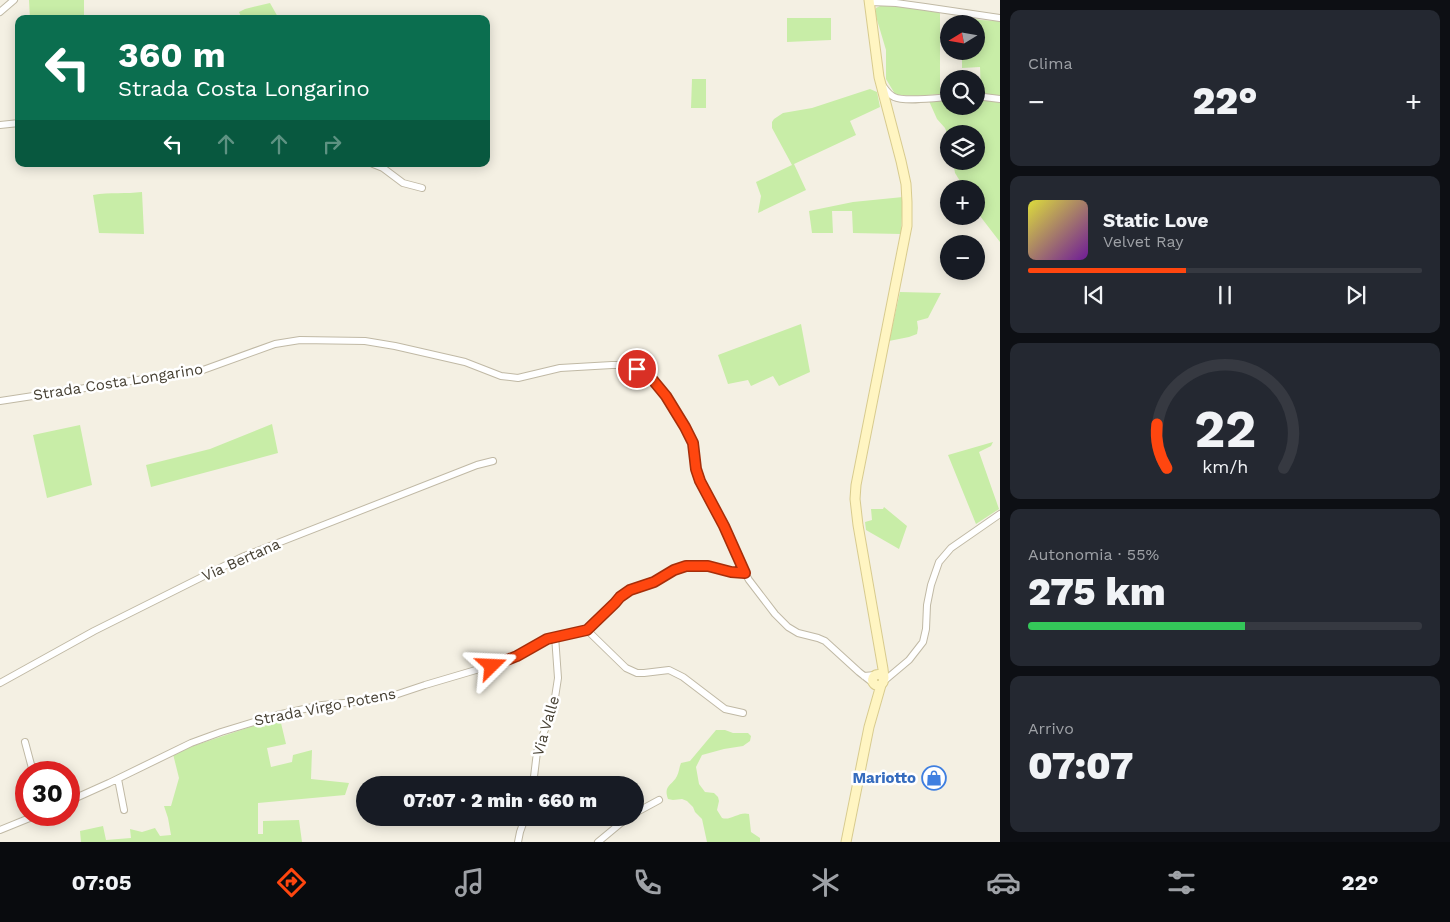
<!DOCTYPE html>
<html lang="it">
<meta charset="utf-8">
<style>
:root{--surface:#171b24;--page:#242831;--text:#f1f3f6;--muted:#9ea1a6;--line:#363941;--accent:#ff460f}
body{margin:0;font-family:"Work Sans",sans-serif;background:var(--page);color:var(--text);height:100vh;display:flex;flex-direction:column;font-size:19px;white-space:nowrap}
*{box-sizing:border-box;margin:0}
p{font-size:16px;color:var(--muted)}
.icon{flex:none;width:28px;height:28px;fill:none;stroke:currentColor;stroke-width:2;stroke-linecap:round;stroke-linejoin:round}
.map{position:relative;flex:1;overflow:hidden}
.side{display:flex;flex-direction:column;gap:10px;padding:10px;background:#0d0f14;width:450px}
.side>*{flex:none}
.hud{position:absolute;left:15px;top:15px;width:475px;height:152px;border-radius:10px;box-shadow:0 2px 12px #0003;background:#0b6e4f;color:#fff;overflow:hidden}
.needle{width:32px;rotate:259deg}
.controls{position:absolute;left:940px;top:15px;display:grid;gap:10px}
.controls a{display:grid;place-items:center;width:45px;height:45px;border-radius:50%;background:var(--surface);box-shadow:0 2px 12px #0003;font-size:25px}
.speed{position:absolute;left:15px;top:761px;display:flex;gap:10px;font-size:25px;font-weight:700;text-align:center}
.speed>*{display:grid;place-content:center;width:65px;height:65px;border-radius:50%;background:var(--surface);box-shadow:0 2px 12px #0003;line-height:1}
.speed .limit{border:8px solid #d22;background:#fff;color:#111}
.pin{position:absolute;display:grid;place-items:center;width:42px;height:42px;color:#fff;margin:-21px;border:2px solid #fff;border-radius:50%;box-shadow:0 1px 5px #0007}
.me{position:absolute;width:55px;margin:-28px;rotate:69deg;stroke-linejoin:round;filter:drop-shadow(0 0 4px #0008)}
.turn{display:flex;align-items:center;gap:18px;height:105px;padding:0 20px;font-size:22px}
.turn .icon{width:65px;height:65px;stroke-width:2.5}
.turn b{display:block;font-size:35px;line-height:42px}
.lanes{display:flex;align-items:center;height:48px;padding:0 20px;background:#0003;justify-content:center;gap:25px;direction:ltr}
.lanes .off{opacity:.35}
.big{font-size:38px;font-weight:800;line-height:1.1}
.side .tile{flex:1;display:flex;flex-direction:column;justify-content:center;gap:8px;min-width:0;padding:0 18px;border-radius:10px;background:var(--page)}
.side .dial{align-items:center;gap:0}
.dial svg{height:130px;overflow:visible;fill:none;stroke:var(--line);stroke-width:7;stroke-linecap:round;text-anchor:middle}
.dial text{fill:var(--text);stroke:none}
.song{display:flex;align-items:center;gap:15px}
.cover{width:60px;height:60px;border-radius:8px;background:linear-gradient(135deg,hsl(60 70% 55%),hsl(280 70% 35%))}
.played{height:5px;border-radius:2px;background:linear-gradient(90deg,var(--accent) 40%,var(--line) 40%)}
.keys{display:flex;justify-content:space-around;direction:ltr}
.heat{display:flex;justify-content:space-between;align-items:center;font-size:28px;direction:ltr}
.charge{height:8px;border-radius:4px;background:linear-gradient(90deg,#34c759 55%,var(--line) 0)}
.trip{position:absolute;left:356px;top:776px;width:288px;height:50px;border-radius:25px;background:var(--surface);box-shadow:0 2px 12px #0003;font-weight:800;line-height:50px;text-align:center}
.menu{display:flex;height:80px;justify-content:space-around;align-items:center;background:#090b0e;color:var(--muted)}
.menu .icon{width:35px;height:35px}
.menu .selected{color:var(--accent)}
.menu b{font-size:22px;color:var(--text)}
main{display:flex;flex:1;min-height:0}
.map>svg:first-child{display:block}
</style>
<main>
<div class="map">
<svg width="1000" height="842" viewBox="0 0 1000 842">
<rect width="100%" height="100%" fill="#f4f0e3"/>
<path fill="#c8eda7" d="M29 0H84V19H30Z
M270 3 279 19H242L239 12 245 9Z
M882 5 940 11V94L916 96 899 95 895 94 886 79V50L875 13 876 8Z
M961 15 980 20 1000 21V97L981 94 980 67 962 68V51H976V24H961Z
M787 18H831V40L787 42Z
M692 79H706V108H691Z
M870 89 877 92 880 107 850 121 856 135 794 164 806 190 758 213 761 196 756 182 792 165 772 128V122L774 119 783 113 812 108Z
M976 98 1000 101V242L980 216 976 209V189H965L955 173 953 161H976V134H949V138L945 128 937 119 929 101 949 99V106H976Z
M142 192 144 234 99 233 93 195C110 192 126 194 142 192Z
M903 197 901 234 853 233 852 211H832L833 233H812L809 211 853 202Z
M900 292 941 293 928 318 917 321 918 328 917 334 909 337 889 341Z
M801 324 810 372 779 386 773 376 751 386 748 380 728 384 718 355Z
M272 424 278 453 151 487 146 465 210 449Z
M80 425 92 485 47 498 33 435Z
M993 442 991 446 979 452 999 509 976 524 948 455Z
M884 507 907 526 899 549 866 530 865 522 872 520 871 509H883Z
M279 722 281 723 286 744 267 748 271 767 292 762 293 755 312 750 311 779 349 783 345 795 258 803V834H263V821L299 820 302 842H81L80 831 103 826 106 840 131 838 130 829 142 832 155 828 160 836 171 835 168 818 164 806H171L179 778 173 754 190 747 259 724 264 727 267 724Z
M716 730H725L733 733H748L751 736 750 741 743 746 724 749 702 755 696 767 699 784 705 792 714 793 718 797 719 801 717 810 722 818C731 821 739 811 749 814L751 832 760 838V842H707L702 819 695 812 693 807 687 801 682 799 673 800 668 799C663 785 672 786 677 776 679 772 679 768 681 763L690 761Z"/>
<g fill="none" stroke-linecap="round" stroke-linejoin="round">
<g stroke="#c0b9a5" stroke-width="8">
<path id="street" d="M870 2 896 3 925 7 1000 18
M0 12 14 0
M883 86C886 90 889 95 894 97 904 102 936 98 949 97
M976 96 1000 99
M0 125 19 123
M373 164 383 168 403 183 422 188
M0 401 203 370 275 344 300 340 365 341 395 346 465 362 501 376 518 378 560 368 612 365H626L637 369 652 379 666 396 685 427 693 443 696 469 699 481 725 526 745 573 749 580 775 614 788 627 798 633 818 638 825 641 859 672 873 683
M587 630 626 668 637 673H644L669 670 683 677 725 709 743 713
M864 676 875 675
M884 681 909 660 923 642 926 629 927 605 931 585 939 562 951 548 1000 514
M0 683 94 631 242 557 477 465 493 461
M25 742 33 772
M118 779 124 810
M533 785 537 752 554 704 558 678 555 636
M69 801 109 783 191 743 221 732 277 715 322 705 366 701 392 696 425 685 503 662 525 652 547 639 587 630 620 597 630 590 654 581 674 570 686 566H698L719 569 731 573H745
M635 813 659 800
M0 830 37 815
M518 842 520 832 525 818
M598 842 627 818"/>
</g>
<g stroke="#d8cb8e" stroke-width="11">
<path id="secondary" d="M869 0 879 77 901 161 906 184 907 202V226L856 485 855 499 858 525 883 669 884 678
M872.5 680a5.5 5.5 0 1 1 11 0a5.5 5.5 0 1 1-11 0Z
M846 842 869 727 881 685"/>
</g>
<use href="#street" stroke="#fff" stroke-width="6"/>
<use href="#secondary" stroke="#fff5c2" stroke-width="9"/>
</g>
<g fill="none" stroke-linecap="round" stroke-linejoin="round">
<g stroke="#a62e0a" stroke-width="12">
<path id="route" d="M492 666 517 656 547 639 587 630 615 603 620 597 630 590 654 582 674 570 686 566H708L731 572 745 573 724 526 700 481 696 469 693 443 685 427 666 396 652 379 637 369"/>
</g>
<use href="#route" stroke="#ff460f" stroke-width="9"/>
</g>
<defs>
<g id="shop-ring" transform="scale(1.25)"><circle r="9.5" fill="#fff" stroke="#3f7fe0" stroke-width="1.5"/><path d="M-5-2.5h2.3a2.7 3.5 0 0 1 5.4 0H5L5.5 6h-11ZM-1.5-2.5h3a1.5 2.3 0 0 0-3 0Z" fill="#3f7fe0"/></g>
</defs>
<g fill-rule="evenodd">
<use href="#shop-ring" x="934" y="778"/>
</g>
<g text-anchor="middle" stroke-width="5" stroke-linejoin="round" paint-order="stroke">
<g font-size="15" fill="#464033" stroke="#fff">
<text transform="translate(118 382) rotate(-9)" y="5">Strada Costa Longarino</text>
<text transform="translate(241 560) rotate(-24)" y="5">Via Bertana</text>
<text transform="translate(325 707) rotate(-11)" y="5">Strada Virgo Potens</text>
<text transform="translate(546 726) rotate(-74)" y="5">Via Valle</text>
</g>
<g font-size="15" font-weight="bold" fill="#366cbe" stroke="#fff" text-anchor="end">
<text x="916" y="783">Mariotto</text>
</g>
</g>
</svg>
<div class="controls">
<a><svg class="needle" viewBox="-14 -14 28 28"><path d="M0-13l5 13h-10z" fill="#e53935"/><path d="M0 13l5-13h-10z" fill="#9ea1a6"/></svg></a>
<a><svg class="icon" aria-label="search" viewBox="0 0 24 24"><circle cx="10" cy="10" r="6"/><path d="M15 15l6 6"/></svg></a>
<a><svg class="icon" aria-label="layers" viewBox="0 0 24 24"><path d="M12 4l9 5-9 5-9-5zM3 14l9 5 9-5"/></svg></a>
<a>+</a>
<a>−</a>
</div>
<div class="speed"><div class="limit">30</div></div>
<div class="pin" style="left:637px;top:369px;background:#d93025"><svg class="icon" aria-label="arrive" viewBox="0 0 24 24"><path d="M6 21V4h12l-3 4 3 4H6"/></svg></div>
<svg class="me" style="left:492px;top:666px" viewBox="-20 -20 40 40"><path d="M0-17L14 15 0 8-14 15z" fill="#ff460f" stroke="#fff" stroke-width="4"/></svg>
<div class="trip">07:07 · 2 min · 660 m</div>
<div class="hud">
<div class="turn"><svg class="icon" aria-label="left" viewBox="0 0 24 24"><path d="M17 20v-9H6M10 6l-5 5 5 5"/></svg><div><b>360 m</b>Strada Costa Longarino</div></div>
<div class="lanes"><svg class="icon" aria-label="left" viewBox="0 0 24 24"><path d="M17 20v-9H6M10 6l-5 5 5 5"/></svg><svg class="icon off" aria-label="ahead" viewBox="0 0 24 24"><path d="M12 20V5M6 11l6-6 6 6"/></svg><svg class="icon off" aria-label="ahead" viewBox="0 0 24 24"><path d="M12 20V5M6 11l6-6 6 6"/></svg><svg class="icon off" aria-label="right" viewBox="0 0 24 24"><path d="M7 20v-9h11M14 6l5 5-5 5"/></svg></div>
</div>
</div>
<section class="side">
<div class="tile"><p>Clima</p>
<div class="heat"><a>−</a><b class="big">22°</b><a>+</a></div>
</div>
<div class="tile">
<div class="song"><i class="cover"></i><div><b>Static Love</b><p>Velvet Ray</p></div></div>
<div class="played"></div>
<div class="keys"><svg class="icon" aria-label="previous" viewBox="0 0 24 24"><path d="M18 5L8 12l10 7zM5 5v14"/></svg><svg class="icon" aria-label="pause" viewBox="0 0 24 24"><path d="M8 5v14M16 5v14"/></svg><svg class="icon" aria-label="next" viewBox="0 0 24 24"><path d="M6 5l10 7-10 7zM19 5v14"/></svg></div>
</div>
<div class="tile dial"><svg viewBox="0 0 100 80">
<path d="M14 69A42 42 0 1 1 86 69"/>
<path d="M14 69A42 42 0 0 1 8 42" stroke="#ff460f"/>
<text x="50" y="56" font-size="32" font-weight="700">22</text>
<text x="50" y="72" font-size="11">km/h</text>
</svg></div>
<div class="tile"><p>Autonomia · 55%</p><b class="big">275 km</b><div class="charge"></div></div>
<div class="tile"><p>Arrivo</p><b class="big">07:07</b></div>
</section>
</main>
<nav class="menu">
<b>07:05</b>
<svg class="icon selected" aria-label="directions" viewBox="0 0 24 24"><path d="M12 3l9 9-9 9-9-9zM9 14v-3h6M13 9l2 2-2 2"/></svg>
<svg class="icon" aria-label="music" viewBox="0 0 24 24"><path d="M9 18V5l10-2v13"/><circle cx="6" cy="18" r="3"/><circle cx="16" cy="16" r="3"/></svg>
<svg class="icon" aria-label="phone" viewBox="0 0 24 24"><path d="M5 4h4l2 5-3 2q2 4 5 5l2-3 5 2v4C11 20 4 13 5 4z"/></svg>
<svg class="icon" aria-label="climate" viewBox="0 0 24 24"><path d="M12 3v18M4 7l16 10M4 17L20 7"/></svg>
<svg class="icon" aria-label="car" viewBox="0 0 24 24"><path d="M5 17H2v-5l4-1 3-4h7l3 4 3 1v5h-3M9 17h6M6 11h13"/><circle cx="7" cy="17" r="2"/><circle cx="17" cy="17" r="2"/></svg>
<svg class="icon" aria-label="filters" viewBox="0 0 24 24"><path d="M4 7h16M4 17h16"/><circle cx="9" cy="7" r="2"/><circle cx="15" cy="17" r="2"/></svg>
<b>22°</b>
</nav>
